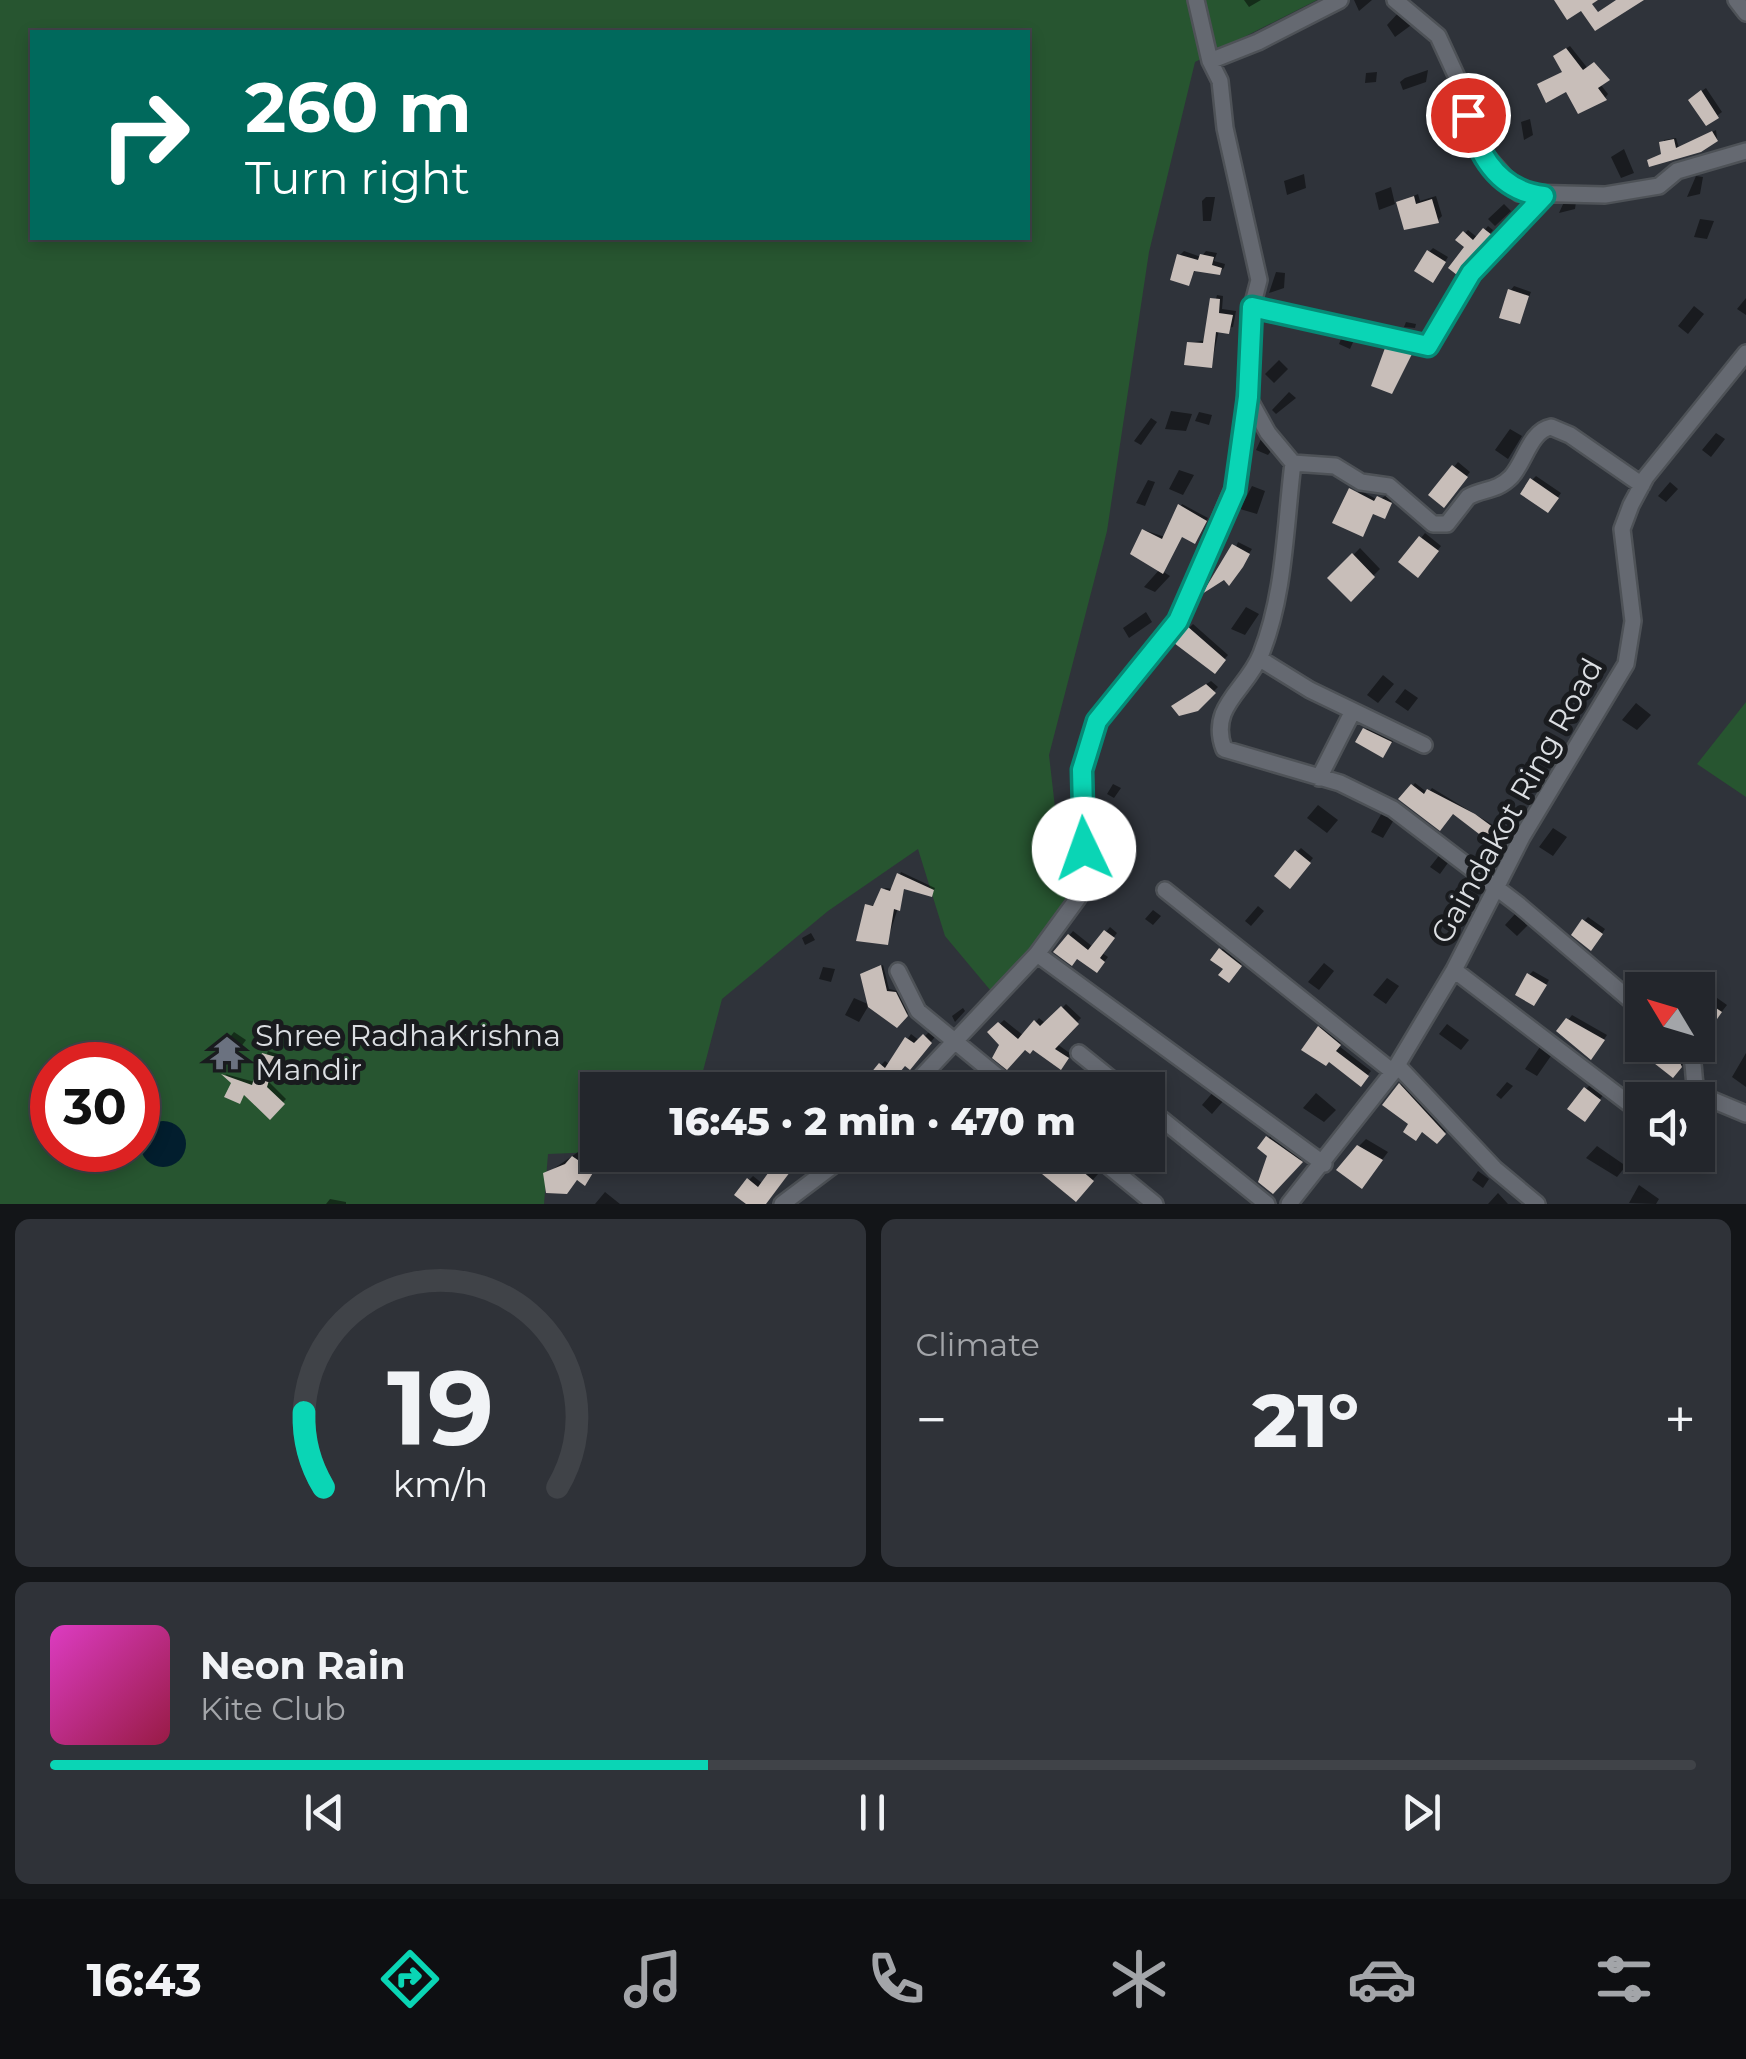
<!DOCTYPE html>
<meta charset="utf-8">
<style>
:root{--surface:#23262c;--page:#2f3238;--text:#f1f3f6;--muted:#a3a5a9;--line:#404348;--accent:#0ad5b5}
body{margin:0;font-family:Montserrat,sans-serif;background:var(--page);color:var(--text);height:100vh;display:flex;flex-direction:column;font-size:38px;white-space:nowrap}
*{box-sizing:border-box;margin:0}
p{font-size:32px;color:var(--muted)}
.icon{flex:none;width:55px;height:55px;fill:none;stroke:currentColor;stroke-width:2;stroke-linecap:round;stroke-linejoin:round}
.map{position:relative;height:1204px;overflow:hidden}
.details{display:flex;flex-direction:column;gap:15px;padding:15px;background:#131518;flex:1}
.details>*{flex:none}
.banner{position:absolute;left:30px;top:30px;width:1000px;height:210px;border-radius:0px;box-shadow:0 5px 15px #0003,0 0 0 2px var(--line);background:#00695c;color:#fff;overflow:hidden}
.needle{width:65px;rotate:308deg}
.tools{position:absolute;left:1625px;top:972px;display:grid;gap:20px}
.tools a{display:grid;place-items:center;width:90px;height:90px;border-radius:0px;background:var(--surface);box-shadow:0 5px 15px #0003,0 0 0 2px var(--line);font-size:50px}
.speed{position:absolute;left:30px;top:1042px;display:flex;gap:20px;font-size:50px;font-weight:700;text-align:center}
.speed>*{display:grid;place-content:center;width:130px;height:130px;border-radius:50%;background:var(--surface);box-shadow:0 5px 15px #0003,0 0 0 2px var(--line);line-height:1}
.speed .limit{border:15px solid #d22;background:#fff;color:#111}
.pin{position:absolute;display:grid;place-items:center;width:85px;height:85px;color:#fff;margin:-42px;border:5px solid #fff;border-radius:50%;box-shadow:0 2px 10px #0007}
.me{position:absolute;width:110px;margin:-55px;rotate:357deg;stroke-linejoin:round;filter:drop-shadow(0 0 8px #0008)}
.turn{display:flex;align-items:center;gap:35px;height:210px;padding:0 50px;font-size:45px}
.turn .icon{width:130px;height:130px;stroke-width:2.5}
.turn b{display:block;font-size:70px;line-height:85px}
.big{font-size:75px;font-weight:800;line-height:1.1}
.details .widget{flex:1;display:flex;flex-direction:column;justify-content:center;gap:15px;min-width:0;padding:0 35px;border-radius:15px;background:var(--page)}
.details .dial{align-items:center;gap:0}
.dial svg{height:260px;overflow:visible;fill:none;stroke:var(--line);stroke-width:7;stroke-linecap:round;text-anchor:middle}
.dial text{fill:var(--text);stroke:none}
.song{display:flex;align-items:center;gap:30px}
.cover{width:120px;height:120px;border-radius:15px;background:linear-gradient(135deg,hsl(310 70% 55%),hsl(340 70% 35%))}
.played{height:10px;border-radius:5px;background:linear-gradient(90deg,var(--accent) 40%,var(--line) 40%)}
.keys{display:flex;justify-content:space-around;direction:ltr}
.heat{display:flex;justify-content:space-between;align-items:center;font-size:55px;direction:ltr}
.details .tiles{flex:1;display:grid;gap:15px;grid-template-columns:1fr 1fr}
.widget:last-child{grid-column:span 2}
.trip{position:absolute;left:580px;top:1072px;width:585px;height:100px;border-radius:0px;background:var(--surface);box-shadow:0 5px 15px #0003,0 0 0 2px var(--line);font-weight:800;line-height:100px;text-align:center}
.dock{display:flex;height:160px;justify-content:space-around;align-items:center;background:#0e0f12;color:var(--muted)}
.dock .icon{width:70px;height:70px}
.dock .on{color:var(--accent)}
.dock b{font-size:45px;color:var(--text)}
.map>svg:first-child{display:block}
</style>
<div class="map">
<svg width="1746" height="1204" viewBox="0 0 1746 1204">
<rect width="100%" height="100%" fill="#2f333a"/>
<path fill="#275530" fill-rule="evenodd" d="M0 0H1317L1195 62 1149 252 1107 531 1049 755 1066 904 996 997 945 936 918 849 828 911 722 999 703 1071 682 1090H598L597 1152 548 1154 544 1204H0ZM32 32H1028V238H32ZM52 1065H138V1150H52Z
M1746 702V797L1697 764Z"/>
<path fill="#021e2e" d="M140 1144a23 23 0 1 1 46 0a23 23 0 1 1-46 0Z"/>
<path fill="#0007" d="M1244 0H1261L1249 7Z
M1354 0H1372L1359 11Z
M1400 11 1414 23 1395 37 1387 25Z
M1570 46 1608 94 1605 98 1564 71 1559 53Z
M1428 70 1426 82 1403 90 1400 82 1405 78Z
M1377 72 1376 82 1365 83 1366 73Z
M1706 88 1722 112 1707 123 1695 96Z
M1487 110 1490 125 1485 127 1482 113Z
M1530 119 1533 135 1524 140 1521 122Z
M1716 130 1717 139 1664 154V140L1676 138 1679 148Z
M1624 149 1634 173 1621 178 1611 157Z
M1304 174 1306 188 1287 195 1284 181Z
M1696 176 1703 177 1700 194 1687 197Z
M1391 187 1395 204 1379 210 1375 193Z
M1418 194 1420 201 1436 196 1442 216 1438 220 1398 203Z
M1206 197H1215L1211 221H1203L1202 201Z
M1564 202H1576L1575 209 1559 213Z
M1504 204 1511 211 1495 226 1488 219Z
M1700 219 1714 221 1707 239 1694 237Z
M1488 226 1493 230 1457 271 1467 247 1459 240 1468 230 1478 238Z
M1433 248 1448 257 1437 275 1429 252Z
M1184 251 1201 257 1206 251 1217 253 1214 261 1225 264 1224 268 1219 273 1196 269 1188 283 1180 255Z
M1276 272 1285 273 1284 288 1269 293Z
M1514 286 1531 292 1519 321 1510 291Z
M1217 295 1223 296 1222 309 1236 311 1233 327 1219 330 1211 366 1190 343 1206 340Z
M1746 298V315L1737 309Z
M1694 306 1704 314 1688 334 1678 326Z
M1406 322 1416 324 1415 328 1404 327Z
M1341 339 1343 338 1354 340 1350 349 1339 344Z
M1392 345 1414 350 1391 391 1387 350Z
M1279 360 1288 369 1274 383 1265 374Z
M1289 392 1296 398 1276 414 1272 410Z
M1171 411 1192 414 1186 431 1165 429Z
M1199 412 1212 415 1209 425 1195 421Z
M1151 418 1157 422 1141 445 1134 441Z
M1510 429 1522 436 1508 459 1495 450Z
M1716 433 1725 439 1711 457 1702 450Z
M1261 439 1271 451 1268 455 1256 450Z
M1458 462 1470 472 1448 500 1454 467Z
M1179 470 1194 475 1183 495 1169 489Z
M1536 476 1561 493 1552 506 1532 480Z
M1148 480 1155 482 1145 506 1136 503Z
M1670 482 1678 489 1666 502 1658 496Z
M1252 486 1265 491 1257 514 1240 509Z
M1354 487 1378 500 1387 495 1392 500 1387 514 1374 512Z
M1182 504 1208 518 1197 539 1182 534 1162 571 1170 576 1155 592 1144 587 1160 569 1144 530 1165 537Z
M1425 533 1441 546 1422 571 1402 562Z
M1238 542 1252 549 1233 578 1224 576Z
M1360 548 1380 569 1351 598 1331 578Z
M1246 607 1259 614 1245 635 1231 629Z
M1146 612 1152 622 1129 638 1123 628Z
M1193 624 1228 655 1214 671 1189 628Z
M1383 675 1394 684 1378 703 1367 695Z
M1211 681 1218 687 1196 709 1179 702Z
M1405 689 1418 698 1408 711 1395 702Z
M1636 703 1651 715 1637 730 1622 720Z
M1370 726 1395 738 1387 750 1365 730Z
M1415 783 1428 793 1432 788 1506 833 1495 844 1454 811 1402 798Z
M1113 784 1121 788 1114 798 1107 794Z
M1318 805 1338 820 1327 833 1307 818Z
M1383 811 1395 818 1383 838 1371 832Z
M1553 828 1567 837 1553 856 1539 847Z
M1301 848 1313 858 1294 882 1297 852Z
M1441 853 1450 860 1440 874 1430 867Z
M901 872 935 888 933 892 905 886 887 942 867 905H876L885 888 893 889Z
M1258 906 1264 911 1251 926 1245 921Z
M1153 910 1161 916 1153 925 1145 919Z
M1515 914 1528 925 1517 936 1505 925Z
M1588 917 1605 929 1595 944 1584 921Z
M1110 927 1117 933 1102 953 1108 957 1101 966 1057 950 1073 931 1093 947Z
M811 933 815 940 805 945 802 938Z
M1224 947 1243 962 1232 977 1214 959Z
M1324 963 1334 971 1319 990 1308 982Z
M883 965 889 989 898 991 909 1012 897 1024 869 1005 859 1022 845 1015 854 998 870 1005 866 973Z
M823 967 835 969 831 982 819 979Z
M1533 971 1549 980 1538 999 1529 975Z
M1387 978 1399 986 1386 1004 1373 995Z
M1703 988 1727 1005 1698 1042V994Z
M1066 1004 1081 1018 1057 1044 1071 1054 1064 1063 1033 1048 1002 1044 991 1032 1004 1020 1024 1036 1039 1018 1046 1024Z
M963 1008 965 1011 955 1022 952 1016Z
M1572 1015 1607 1035 1595 1053 1568 1020Z
M1323 1024 1343 1039 1339 1046 1371 1071 1361 1084 1329 1059 1319 1028Z
M1447 1024 1469 1040 1461 1050 1439 1034Z
M234 1032 246 1040 231 1060 219 1051Z
M929 1032 935 1037 910 1066 905 1063 878 1090H858L885 1061 890 1065 911 1034 920 1041Z
M1542 1044 1553 1053 1537 1076 1525 1069Z
M1646 1045H1681L1687 1058 1680 1068Z
M268 1051 278 1054 269 1082 286 1099 270 1116 225 1074 255 1082Z
M1746 1053V1087L1732 1077Z
M1059 1074 1064 1079 1054 1090H1045Z
M769 1075 774 1081 760 1090 756 1084Z
M1403 1082 1448 1129 1437 1141 1385 1104Z
M1507 1082 1513 1086 1501 1099 1496 1095Z
M1590 1085 1603 1095 1589 1115 1586 1089Z
M1214 1091 1225 1099 1212 1114 1202 1105Z
M1316 1093 1336 1110 1324 1122 1303 1108Z
M1272 1134 1304 1157 1273 1191 1270 1156 1260 1148Z
M1366 1139 1388 1152 1368 1179 1359 1146Z
M1597 1146 1626 1166 1617 1177 1586 1158Z
M581 1150 599 1163 585 1182 546 1174Z
M785 1155 795 1163 765 1204H750L749 1180 753 1176 763 1184Z
M1034 1155H1076L1098 1174 1076 1199Z
M1478 1171 1489 1179 1483 1188 1472 1180Z
M1639 1185 1659 1199 1656 1204 1629 1203Z
M605 1192 620 1204H595Z
M1498 1193 1508 1204H1488Z
M330 1199 346 1202V1204H326Z"/>
<path fill="#c8beb9" d="M1554 0H1598L1592 4 1598 12 1616 0H1644L1595 31 1581 11 1567 20Z
M1566 48 1583 70 1594 62 1610 80 1598 88 1607 100 1578 114 1566 92 1546 103 1537 84 1562 72 1553 56Z
M1701 90 1719 118 1706 126 1688 100Z
M1712 131 1718 141 1701 152 1649 167 1647 160 1661 154 1659 142 1674 139 1676 148Z
M1414 196 1416 204 1432 199 1439 223 1404 230 1396 202Z
M1483 228 1492 235 1457 275 1448 268 1464 247 1455 240 1463 231 1473 240Z
M1427 250 1446 262 1433 283 1414 271Z
M1177 254 1198 260 1200 254 1214 257 1212 265 1222 268 1220 275 1194 271 1189 286 1170 280Z
M1508 289 1529 296 1520 324 1499 318Z
M1210 298 1220 299 1219 313 1233 315 1229 334 1216 332 1212 368 1184 365 1187 342 1203 343Z
M1385 348 1412 354 1392 394 1371 386Z
M1452 465 1468 477 1444 508 1428 495Z
M1530 478 1559 498 1548 513 1520 494Z
M1349 488 1374 501 1377 496 1392 503 1385 519 1373 514 1363 537 1332 523Z
M1178 504 1207 521 1195 544 1182 537 1163 574 1130 554 1142 529 1162 539Z
M1419 536 1439 551 1418 578 1398 562Z
M1232 544 1250 554 1243 567 1229 586 1224 580 1202 594Z
M1352 553 1375 577 1351 602 1327 578Z
M1187 626 1226 660 1215 674 1174 643Z
M1206 684 1216 693 1198 711 1179 716 1171 706Z
M1363 728 1392 742 1383 758 1355 742Z
M1411 784 1424 794 1427 789 1475 814 1505 836 1496 847 1453 814 1440 831 1398 799Z
M1295 850 1311 863 1290 889 1274 876Z
M897 873 934 890 932 897 904 889 900 911 894 909 888 945 856 941 865 904 873 906 881 888 890 891Z
M1582 919 1603 934 1591 951 1571 935Z
M1104 930 1115 938 1100 958 1105 962 1097 973 1077 959 1072 966 1053 952 1068 934 1088 950Z
M1219 948 1242 966 1229 983 1218 975 1223 969 1210 960Z
M881 965 887 991 896 992 908 1016 897 1028 868 1007 860 974Z
M1527 973 1547 985 1534 1006 1515 995Z
M1698 996 1722 1012 1698 1046Z
M1061 1006 1079 1024 1055 1049 1069 1058 1061 1070 1033 1050 1030 1054 1025 1050 1007 1070 992 1058 999 1045 987 1032 998 1022 1018 1039 1034 1020 1040 1026Z
M1566 1018 1605 1040 1591 1060 1556 1031Z
M1318 1026 1341 1045 1336 1051 1369 1076 1361 1087 1329 1062 1326 1066 1301 1050Z
M923 1034 932 1043 910 1070 905 1066 885 1090H857L879 1063 885 1068 905 1037 914 1043Z
M1631 1045H1672L1682 1067 1673 1078Z
M262 1053 276 1057 267 1087 285 1104 270 1120 244 1095 240 1104 224 1097 231 1083 221 1074 252 1085Z
M1399 1083 1446 1134 1437 1144 1422 1132 1416 1141 1403 1132 1408 1124 1382 1105Z
M1584 1087 1601 1100 1585 1122 1567 1109Z
M1266 1136 1303 1162 1273 1194 1258 1182 1267 1156 1257 1148Z
M1357 1145 1383 1160 1362 1189 1336 1170Z
M1019 1155H1063L1094 1181 1076 1202Z
M572 1156 594 1171 585 1186 577 1180 567 1194 546 1193 543 1173 565 1164Z
M779 1158 793 1168 766 1204H746L734 1195 747 1178 758 1187Z"/>
<g fill="none" stroke-linecap="round" stroke-linejoin="round">
<g stroke="#4e5257" stroke-width="20">
<path id="street" d="M1395 0 1438 36 1461 86 1475 143 1519 193 1605 195 1659 186 1677 171 1746 151
M1736 0 1746 13
M1210 61 1258 42 1340 0
M1252 307 1427 346 1471 273 1544 196
M1248 397 1268 433 1293 463C1285 527 1285 594 1261 654 1247 690 1208 706 1224 749L1340 783 1393 809 1519 905 1642 1010
M1293 463 1335 466 1361 482 1389 486 1433 524H1447L1468 497C1484 488 1496 492 1511 477 1525 462 1530 431 1551 427L1570 435 1642 485
M1260 659 1310 690 1424 745
M1319 778 1353 711
M1165 890 1393 1072
M1037 954 1324 1164
M1454 970 1636 1109
M898 971 918 1011 1014 1090
M1683 1045C1699 1059 1690 1077 1698 1094L1746 1114
M1079 1053 1125 1090
M1397 1065 1495 1169 1537 1204
M909 1090 1037 954 1078 898 1087 859 1082 770 1097 721 1177 621 1240 472 1252 307 1259 280 1225 128 1220 81 1210 61 1196 0
M1148 1108 1267 1204
M1095 1155 1155 1204
M782 1204 847 1155
M1289 1204 1393 1072 1454 970 1522 837 1626 664 1633 621 1622 529 1631 505 1646 477 1746 353"/>
</g>
<use href="#street" stroke="#656971" stroke-width="15"/>
</g>
<g fill="none" stroke-linecap="round" stroke-linejoin="round">
<g stroke="#068a76" stroke-width="25">
<path id="route" d="M1084 849 1082 770 1097 721 1178 621 1235 491 1248 397 1252 307 1428 346 1471 273 1544 196C1499 191 1478 156 1468 115"/>
</g>
<use href="#route" stroke="#0ad5b5" stroke-width="18"/>
</g>
<defs>
<g id="temple-bare" transform="scale(2.7)"><path d="M0-6L5-2H3V0L6.5 2.5H4V6H1.5V3h-3V6H-4V2.5H-6.5L-3 0V-2H-5Z" fill="#6b7280" stroke="#191b1e" stroke-width="2.5" paint-order="stroke"/></g>
</defs>
<g fill-rule="evenodd">
<use href="#temple-bare" x="227" y="1053"/>
</g>
<g text-anchor="middle" stroke-width="10" stroke-linejoin="round" paint-order="stroke">
<g font-size="30" fill="#dbdee2" stroke="#191b1e">
<text transform="translate(1517 801) rotate(-61)" y="10">Gaindakot Ring Road</text>
</g>
<g font-size="30" fill="#dbdee2" stroke="#191b1e" text-anchor="start">
<text x="255" y="1046">Shree RadhaKrishna<tspan x="255" dy="34">Mandir</tspan></text>
</g>
</g>
</svg>
<div class="tools">
<a><svg class="needle" viewBox="-14 -14 28 28"><path d="M0-13l5 13h-10z" fill="#e53935"/><path d="M0 13l5-13h-10z" fill="#a3a5a9"/></svg></a>
<a><svg class="icon" aria-label="sound" viewBox="0 0 24 24"><path d="M4 9h4l5-4v14l-5-4H4zM17 9q2 3 0 6"/></svg></a>
</div>
<div class="speed"><div class="limit">30</div></div>
<div class="pin" style="left:1468px;top:115px;background:#d93025"><svg class="icon" aria-label="arrive" viewBox="0 0 24 24"><path d="M6 21V4h12l-3 4 3 4H6"/></svg></div>
<svg class="me" style="left:1084px;top:849px" viewBox="-20 -20 40 40"><circle r="19" fill="#fff"/><path d="M0-13L10 11 0 6-10 11z" fill="#0ad5b5"/></svg>
<div class="trip">16:45 · 2 min · 470 m</div>
<div class="banner">
<div class="turn"><svg class="icon" aria-label="right" viewBox="0 0 24 24"><path d="M7 20v-9h11M14 6l5 5-5 5"/></svg><div><b>260 m</b>Turn right</div></div>
</div>
</div>
<section class="details">
<div class="tiles">
<div class="widget dial"><svg viewBox="0 0 100 80">
<path d="M14 69A42 42 0 1 1 86 69"/>
<path d="M14 69A42 42 0 0 1 8 46" stroke="#0ad5b5"/>
<text x="50" y="56" font-size="32" font-weight="700">19</text>
<text x="50" y="72" font-size="11">km/h</text>
</svg></div>
<div class="widget"><p>Climate</p>
<div class="heat"><a>−</a><b class="big">21°</b><a>+</a></div>
</div>
<div class="widget">
<div class="song"><i class="cover"></i><div><b>Neon Rain</b><p>Kite Club</p></div></div>
<div class="played"></div>
<div class="keys"><svg class="icon" aria-label="previous" viewBox="0 0 24 24"><path d="M18 5L8 12l10 7zM5 5v14"/></svg><svg class="icon" aria-label="pause" viewBox="0 0 24 24"><path d="M8 5v14M16 5v14"/></svg><svg class="icon" aria-label="next" viewBox="0 0 24 24"><path d="M6 5l10 7-10 7zM19 5v14"/></svg></div>
</div>
</div>
</section>
<nav class="dock">
<b>16:43</b>
<svg class="icon on" aria-label="directions" viewBox="0 0 24 24"><path d="M12 3l9 9-9 9-9-9zM9 14v-3h6M13 9l2 2-2 2"/></svg>
<svg class="icon" aria-label="music" viewBox="0 0 24 24"><path d="M9 18V5l10-2v13"/><circle cx="6" cy="18" r="3"/><circle cx="16" cy="16" r="3"/></svg>
<svg class="icon" aria-label="phone" viewBox="0 0 24 24"><path d="M5 4h4l2 5-3 2q2 4 5 5l2-3 5 2v4C11 20 4 13 5 4z"/></svg>
<svg class="icon" aria-label="climate" viewBox="0 0 24 24"><path d="M12 3v18M4 7l16 10M4 17L20 7"/></svg>
<svg class="icon" aria-label="car" viewBox="0 0 24 24"><path d="M5 17H2v-5l4-1 3-4h7l3 4 3 1v5h-3M9 17h6M6 11h13"/><circle cx="7" cy="17" r="2"/><circle cx="17" cy="17" r="2"/></svg>
<svg class="icon" aria-label="filters" viewBox="0 0 24 24"><path d="M4 7h16M4 17h16"/><circle cx="9" cy="7" r="2"/><circle cx="15" cy="17" r="2"/></svg>
</nav>
